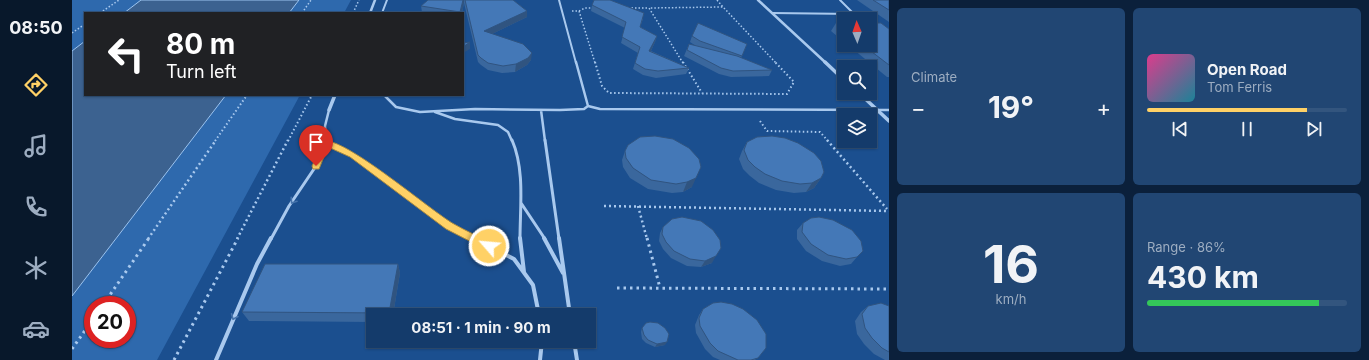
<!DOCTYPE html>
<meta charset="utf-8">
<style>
:root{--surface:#143b6b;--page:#214673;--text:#f1f3f6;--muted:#9dadc1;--line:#33557e;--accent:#ffd166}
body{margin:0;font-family:Inter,sans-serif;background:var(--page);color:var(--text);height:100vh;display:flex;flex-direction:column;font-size:15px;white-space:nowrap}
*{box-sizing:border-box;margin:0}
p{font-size:13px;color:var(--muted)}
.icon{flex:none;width:22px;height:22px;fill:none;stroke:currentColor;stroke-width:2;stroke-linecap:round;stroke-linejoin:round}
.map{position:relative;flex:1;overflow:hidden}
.side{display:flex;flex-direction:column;gap:8px;padding:8px;background:#0b203b;width:480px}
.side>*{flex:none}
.hud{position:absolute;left:12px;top:12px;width:380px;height:84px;border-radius:0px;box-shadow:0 1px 3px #0004,0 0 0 1px var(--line);background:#202124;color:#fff;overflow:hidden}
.needle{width:26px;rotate:358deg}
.tools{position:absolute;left:765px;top:12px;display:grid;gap:8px}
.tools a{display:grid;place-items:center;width:40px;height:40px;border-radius:0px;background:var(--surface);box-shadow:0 1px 3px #0004,0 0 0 1px var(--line);font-size:20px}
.speed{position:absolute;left:12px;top:296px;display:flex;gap:8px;font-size:20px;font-weight:700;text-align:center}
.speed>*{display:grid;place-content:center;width:52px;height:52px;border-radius:50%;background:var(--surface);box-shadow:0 1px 3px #0004,0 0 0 1px var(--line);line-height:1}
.speed .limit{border:6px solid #d22;background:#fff;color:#111}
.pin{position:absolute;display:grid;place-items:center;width:34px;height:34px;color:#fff;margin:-41px -17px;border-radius:50% 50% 50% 0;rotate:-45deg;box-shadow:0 0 4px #0007}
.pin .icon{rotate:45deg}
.me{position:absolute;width:44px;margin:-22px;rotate:297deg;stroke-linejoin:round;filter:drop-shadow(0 0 3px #0008)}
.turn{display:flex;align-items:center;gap:14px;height:84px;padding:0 16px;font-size:18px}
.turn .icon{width:52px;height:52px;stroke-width:2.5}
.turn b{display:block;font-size:28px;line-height:34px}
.big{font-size:30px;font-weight:700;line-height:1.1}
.side .card{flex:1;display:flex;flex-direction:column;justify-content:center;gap:6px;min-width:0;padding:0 14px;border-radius:6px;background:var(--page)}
.side .dial{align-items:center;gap:0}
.dial b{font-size:52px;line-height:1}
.song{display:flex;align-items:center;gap:12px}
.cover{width:48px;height:48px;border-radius:6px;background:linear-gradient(135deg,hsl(330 70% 55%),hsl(190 70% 35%))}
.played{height:4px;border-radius:2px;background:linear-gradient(90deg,var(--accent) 80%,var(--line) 80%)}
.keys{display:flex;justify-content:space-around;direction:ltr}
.heat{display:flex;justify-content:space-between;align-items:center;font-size:22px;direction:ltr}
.charge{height:6px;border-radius:3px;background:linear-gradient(90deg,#34c759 86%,var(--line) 0)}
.side .tiles{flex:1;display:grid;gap:8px;grid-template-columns:repeat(2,1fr)}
.trip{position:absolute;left:294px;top:308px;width:230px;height:40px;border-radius:0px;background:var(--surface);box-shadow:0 1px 3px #0004,0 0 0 1px var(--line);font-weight:700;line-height:40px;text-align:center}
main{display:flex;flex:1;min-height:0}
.tab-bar{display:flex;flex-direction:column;width:72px;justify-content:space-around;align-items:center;background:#08182b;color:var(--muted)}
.tab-bar .icon{width:28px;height:28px}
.tab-bar .active{color:var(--accent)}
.tab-bar b{font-size:18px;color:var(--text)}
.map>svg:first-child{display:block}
</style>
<main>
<nav class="tab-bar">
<b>08:50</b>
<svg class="icon active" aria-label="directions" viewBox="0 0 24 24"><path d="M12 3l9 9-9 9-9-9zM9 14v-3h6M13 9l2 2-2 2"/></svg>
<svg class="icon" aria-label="music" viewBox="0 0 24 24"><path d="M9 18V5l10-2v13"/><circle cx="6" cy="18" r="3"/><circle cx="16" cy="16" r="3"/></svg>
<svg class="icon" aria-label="phone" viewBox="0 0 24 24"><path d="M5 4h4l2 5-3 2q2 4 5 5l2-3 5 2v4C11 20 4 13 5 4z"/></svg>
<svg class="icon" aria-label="climate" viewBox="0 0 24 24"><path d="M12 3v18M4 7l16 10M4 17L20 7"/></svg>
<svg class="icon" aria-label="car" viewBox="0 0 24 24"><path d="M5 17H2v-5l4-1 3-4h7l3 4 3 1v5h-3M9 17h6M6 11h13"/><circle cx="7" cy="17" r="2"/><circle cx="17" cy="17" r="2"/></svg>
</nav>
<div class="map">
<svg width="817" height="360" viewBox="0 0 817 360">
<rect width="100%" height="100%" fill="#1b4f8f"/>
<path fill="#2e69ad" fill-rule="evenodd" d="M0 0H155L142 13H13V95L0 151Z
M227 0H279L272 13H217Z
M154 95H228L85 360H0V296ZM21 305H55V339H21Z"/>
<path fill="#3c6290" stroke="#9cc4f0" d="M69 0H227L217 13H52Z
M13 41V95H154L0 296V51Z"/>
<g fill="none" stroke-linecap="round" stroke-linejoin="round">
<path stroke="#a9c9ee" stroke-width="1.5" stroke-dasharray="1.5 2" stroke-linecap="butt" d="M645 0 651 7
M556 8H577
M500 11H507L523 63
M507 11 513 8H523
M28 13 47 0
M230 13 239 0
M281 13 287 0
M0 33 13 24
M611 63 577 8 651 7 704 63"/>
<path stroke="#a9c9ee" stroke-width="2" stroke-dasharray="1.5 2.5" stroke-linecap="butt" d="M523 62 530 86 537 93 715 94 722 82 703 62
M611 62 630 93
M688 121 695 131 748 132 756 141
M143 141 175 95
M216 141 240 95"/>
<path stroke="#a9c9ee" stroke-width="2.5" stroke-dasharray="2 3" stroke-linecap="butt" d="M755 140 815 209
M532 206 817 211
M566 206 575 239
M76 239 144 140
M165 239 216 140"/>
<path stroke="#a9c9ee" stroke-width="3" stroke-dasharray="2.5 4" stroke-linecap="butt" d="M575 238 588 288
M545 288 817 289
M31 305 77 238
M0 349 21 319
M102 360 166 238"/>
<path stroke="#a9c9ee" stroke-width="2" d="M487 0 504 63
M310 13 315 0
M700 13 782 14 768 0"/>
<path stroke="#a9c9ee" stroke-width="2.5" d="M504 62 516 106
M312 95 324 107 348 112 403 109 488 110 512 109 516 106 528 109 817 110
M469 110 473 141
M363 112 383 119 426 125 436 132 440 141
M254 141 253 126 257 110"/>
<path stroke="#a9c9ee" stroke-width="3" d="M440 140C453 170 448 207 448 239
M473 140 487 239
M254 143 281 155 378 226 403 239
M449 203 473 239
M199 239 217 206 244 166 254 140"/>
<path stroke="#a9c9ee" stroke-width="4" d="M401 238 442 259 461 285 467 315
M448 238 452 272
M472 238 491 273
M487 238 498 315
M502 341 505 360
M144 360 185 264 199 238
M468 360 470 341"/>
<path stroke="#a9c9ee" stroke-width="2.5" d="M686 0 754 63
M298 13 303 0"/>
<path stroke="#a9c9ee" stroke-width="3.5" d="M753 62 772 80
M787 93 817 121
M257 110 263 95"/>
</g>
<path fill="#3a679d" d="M356 0H441L455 11V17L420 34 459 60 455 65 443 72 430 73 416 70 409 65 406 62 392 3 390 13H354L350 12 349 6Z
M785 0H817V22Z
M520 5 571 19 568 27 585 36 583 42 579 51 617 68 614 74 584 78 571 75 561 69 566 53 549 43 553 28 519 11Z
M764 23H772V42L759 31Z
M817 29V77H815L776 45H798Z
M620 36 675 44 669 58 700 70 697 76 659 77 647 74 612 56 617 44 624 46 618 42Z
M583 136 620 187 611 192 600 193 576 189 558 178 551 167 550 160 553 151Z
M675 142 749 178 742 188 734 192 722 193 704 190 687 183 678 176 671 169 667 159 670 151Z
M731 223 785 257 779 264 768 266 750 261 734 251 725 239V230Z
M591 227 640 263 629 267 615 266 599 258 591 249 587 241 588 233Z
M326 264 328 273 321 315H301V322L177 321 170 312Z
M796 306H817V360H813L802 354 792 344 785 334 783 321 789 312Z
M631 309 684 360H648L641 357 633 349 624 333 623 325 627 315Z
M570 328 593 345 583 347 574 343 570 339 569 332Z"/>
<path fill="#305480" d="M391 0H392V3L390 13H388Z
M455 11V17L412 38V31Z
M585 36 583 42 576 57 577 51Z
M398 42V49L391 53V47Z
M460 53 459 60 455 65 443 72 444 64Z
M629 167 620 187 611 192 615 182Z
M749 178 742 188 734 192 740 183Z
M644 256 640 263 629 267 633 261Z
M326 264 328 273 321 315H318L317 313Z
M595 342 593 345 583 347 585 344Z"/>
<path fill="#4478b7" stroke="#305480" d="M356 0H391L388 12 349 6Z
M393 0H441L455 11 412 31 451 44 460 53 456 58 444 64 431 66 416 63 409 58 406 55Z
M522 0H538L572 13 568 27 585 36 577 51 617 68 586 71 573 69 563 63 568 47 550 37 554 22 520 5Z
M801 0H817V10Z
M626 23 675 44 670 56 628 41 620 36Z
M764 23H772V30Z
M798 23H809L817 29V65L791 45H798Z
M398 42 391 47V43Z
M617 44 665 56 700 70 661 71 649 68 615 50Z
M583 136 601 139 617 148 627 159 629 167 624 178 615 182 604 184 579 180 561 168 554 158 553 151 556 145 568 137Z
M700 136 713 138 726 143 742 153 749 161 752 172 749 178 740 183 728 184 710 181 693 174 683 167 676 160 672 150 675 142 685 137Z
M610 217 629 221 641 230 648 240 649 248 644 256 633 261 618 259 602 251 594 242 590 234 591 227 600 219Z
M747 217 761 220 780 230 789 241 791 251 785 257 774 259 756 255 739 244 730 232 731 223 739 218Z
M193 264H326L317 313 170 312Z
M649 302 660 304 671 309 685 320 694 334V348L686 358 679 360H666L646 351 638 343 628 326 627 318 631 309 641 303Z
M809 303 817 306V352L810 348 800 338 793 328 790 314 796 306Z
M578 322 586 323 593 328 597 334 595 342 585 344 576 340 572 335 570 328 574 323Z"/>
<defs><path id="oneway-chevron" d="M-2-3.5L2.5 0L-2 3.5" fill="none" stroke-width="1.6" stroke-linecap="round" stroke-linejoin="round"/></defs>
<g stroke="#4674ac">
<use href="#oneway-chevron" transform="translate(221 201) rotate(124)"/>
<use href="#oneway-chevron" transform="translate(162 317) rotate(113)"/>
</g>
<path fill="#ffd166" stroke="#a68842" d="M251 141C272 136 359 211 382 224 394 231 408 237 420 243L422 246 420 249 417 250 413 249 374 229 278 157 256 147 247 169H241L240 166Z"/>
</svg>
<div class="tools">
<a><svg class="needle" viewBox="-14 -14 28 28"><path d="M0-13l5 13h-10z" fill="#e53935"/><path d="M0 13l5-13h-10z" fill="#9dadc1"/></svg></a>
<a><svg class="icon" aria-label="search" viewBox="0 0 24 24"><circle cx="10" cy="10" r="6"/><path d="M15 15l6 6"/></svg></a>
<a><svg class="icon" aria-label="layers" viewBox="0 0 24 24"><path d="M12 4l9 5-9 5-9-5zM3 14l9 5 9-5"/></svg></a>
</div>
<div class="speed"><div class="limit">20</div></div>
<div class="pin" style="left:244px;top:166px;background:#d93025"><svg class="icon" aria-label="arrive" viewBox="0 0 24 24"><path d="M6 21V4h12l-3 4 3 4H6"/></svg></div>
<svg class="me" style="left:417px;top:246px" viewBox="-20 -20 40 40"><circle r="17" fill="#ffd166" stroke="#fff" stroke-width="3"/><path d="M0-11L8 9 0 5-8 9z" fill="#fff"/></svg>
<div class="trip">08:51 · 1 min · 90 m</div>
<div class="hud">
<div class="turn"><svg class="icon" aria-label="left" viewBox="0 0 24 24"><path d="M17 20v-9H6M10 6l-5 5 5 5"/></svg><div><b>80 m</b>Turn left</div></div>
</div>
</div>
<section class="side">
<div class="tiles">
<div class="card"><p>Climate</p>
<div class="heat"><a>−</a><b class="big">19°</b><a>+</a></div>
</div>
<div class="card">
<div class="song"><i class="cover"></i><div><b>Open Road</b><p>Tom Ferris</p></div></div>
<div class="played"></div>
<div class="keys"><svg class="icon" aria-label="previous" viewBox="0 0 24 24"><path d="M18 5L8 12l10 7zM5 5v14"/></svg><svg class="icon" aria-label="pause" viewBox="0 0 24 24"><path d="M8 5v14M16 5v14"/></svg><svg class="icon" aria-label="next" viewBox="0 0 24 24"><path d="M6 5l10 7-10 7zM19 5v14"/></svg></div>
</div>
<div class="card dial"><b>16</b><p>km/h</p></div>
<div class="card"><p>Range · 86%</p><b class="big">430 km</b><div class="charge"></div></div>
</div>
</section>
</main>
